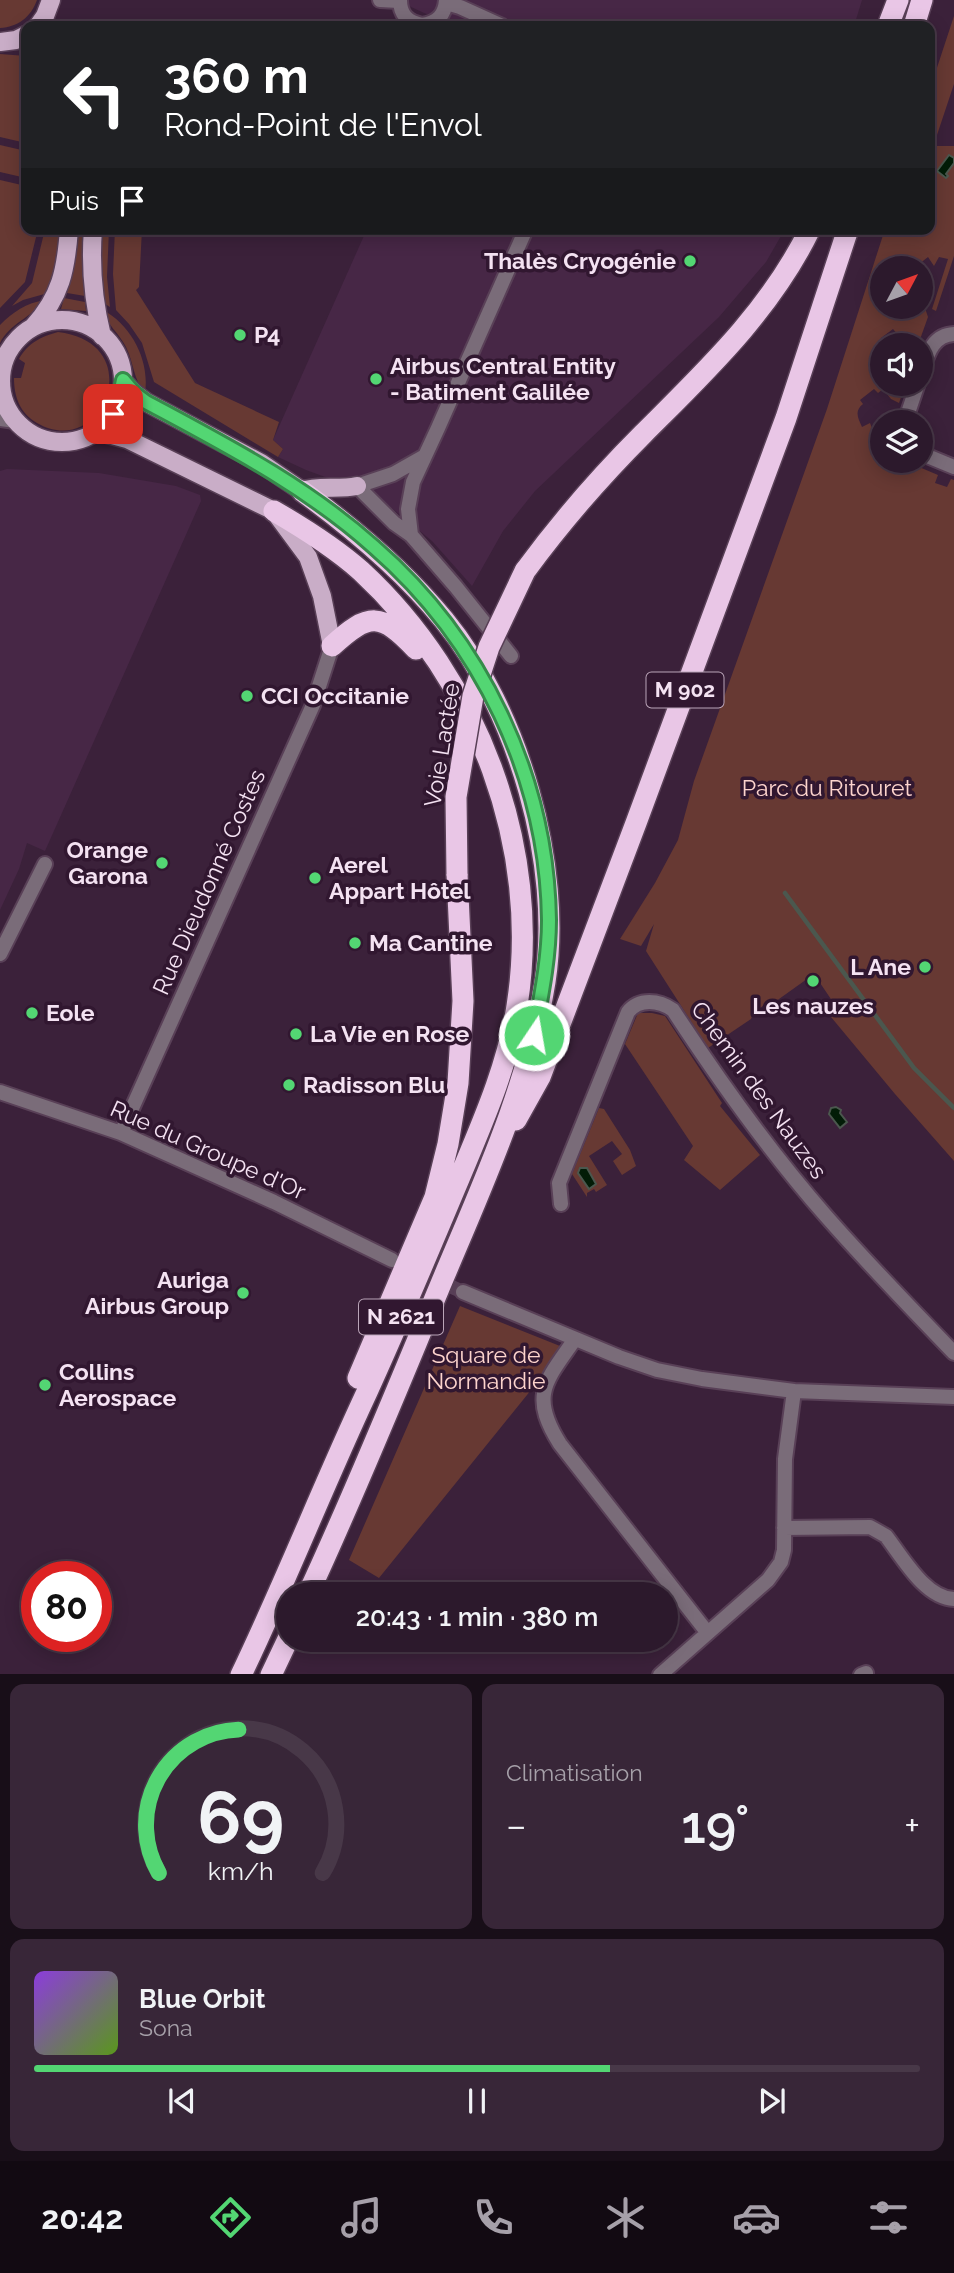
<!DOCTYPE html>
<html lang="fr">
<meta charset="utf-8">
<style>
:root{--surface:#2c192c;--page:#382638;--text:#f1f3f6;--muted:#a6a0a9;--line:#483848;--accent:#53d673}
body{margin:0;font-family:Raleway,sans-serif;background:var(--page);color:var(--text);height:100vh;display:flex;flex-direction:column;font-size:26px;white-space:nowrap}
*{box-sizing:border-box;margin:0}
p{font-size:23px;color:var(--muted)}
.icon{flex:none;width:38px;height:38px;fill:none;stroke:currentColor;stroke-width:2;stroke-linecap:round;stroke-linejoin:round}
.map{position:relative;height:1674px;overflow:hidden}
.panel{display:flex;flex-direction:column;gap:10px;padding:10px;background:#180e18;flex:1}
.panel>*{flex:none}
.guide{position:absolute;left:21px;top:21px;width:914px;height:214px;border-radius:14px;box-shadow:0 4px 18px #0003,0 0 0 2px var(--line);background:#202124;color:#fff;overflow:hidden}
.needle{width:46px;rotate:49deg}
.tools{position:absolute;left:870px;top:256px;display:grid;gap:14px}
.tools a{display:grid;place-items:center;width:63px;height:63px;border-radius:50%;background:var(--surface);box-shadow:0 4px 18px #0003,0 0 0 2px var(--line);font-size:35px}
.speed{position:absolute;left:21px;top:1561px;display:flex;gap:14px;font-size:35px;font-weight:700;text-align:center}
.speed>*{display:grid;place-content:center;width:91px;height:91px;border-radius:50%;background:var(--surface);box-shadow:0 4px 18px #0003,0 0 0 2px var(--line);line-height:1}
.speed .limit{border:10px solid #d22;background:#fff;color:#111}
.pin{position:absolute;display:grid;place-items:center;width:60px;height:60px;color:#fff;margin:-30px;border-radius:14px;box-shadow:0 4px 10px #0006}
.me{position:absolute;width:77px;margin:-38px;rotate:12deg;stroke-linejoin:round;filter:drop-shadow(0 0 5px #0008)}
.turn{display:flex;align-items:center;gap:24px;height:147px;padding:0 28px;font-size:32px}
.turn .icon{width:91px;height:91px;stroke-width:2.5}
.turn b{display:block;font-size:49px;line-height:60px}
.then{display:flex;align-items:center;height:66px;padding:0 28px;background:#0003;gap:14px;font-size:26px}
.big{font-size:52px;font-weight:600;line-height:1.1}
.panel .tile{flex:1;display:flex;flex-direction:column;justify-content:center;gap:10px;min-width:0;padding:0 24px;border-radius:14px;background:var(--page)}
.panel .dial{align-items:center;gap:0}
.dial svg{height:182px;overflow:visible;fill:none;stroke:var(--line);stroke-width:7;stroke-linecap:round;text-anchor:middle}
.dial text{fill:var(--text);stroke:none}
.song{display:flex;align-items:center;gap:21px}
.cover{width:84px;height:84px;border-radius:10px;background:linear-gradient(135deg,hsl(270 70% 55%),hsl(90 70% 35%))}
.played{height:7px;border-radius:4px;background:linear-gradient(90deg,var(--accent) 65%,var(--line) 65%)}
.keys{display:flex;justify-content:space-around;direction:ltr}
.heat{display:flex;justify-content:space-between;align-items:center;font-size:38px;direction:ltr}
.panel .tiles{flex:1;display:grid;gap:10px;grid-template-columns:1fr 1fr}
.tile:last-child{grid-column:span 2}
.trip{position:absolute;left:276px;top:1582px;width:402px;height:70px;border-radius:35px;background:var(--surface);box-shadow:0 4px 18px #0003,0 0 0 2px var(--line);font-weight:600;line-height:70px;text-align:center}
.tabs{display:flex;height:112px;justify-content:space-around;align-items:center;background:#120a12;color:var(--muted)}
.tabs .icon{width:49px;height:49px}
.tabs .active{color:var(--accent)}
.tabs b{font-size:32px;color:var(--text)}
.map>svg:first-child{display:block}
</style>
<div class="map">
<svg width="954" height="1675" viewBox="0 0 954 1675">
<rect width="100%" height="100%" fill="#3b213a"/>
<path fill="#472746" d="M396 0H862L854 26H447L448 24Z
M367 229H785L766 262 719 317 535 491 503 531 472 586 432 541 355 478H328L306 470 278 457 283 449 273 440Z
M7 469 99 473 176 486 200 495 201 501 45 851 27 843 19 869 0 910V471Z"/>
<path fill="#673933" d="M0 0H37C31 17 18 27 0 28Z
M954 16V84L935 141 937 146H954V256L936 311 932 309 948 259 939 257 934 266 928 257 914 268H882V306H920L921 292 925 290 923 284 928 291 925 308 928 317 918 345H908L910 342 904 333 899 336 893 329 881 338C879 354 882 367 882 383H906L899 403 891 399 883 389 878 393 874 389 860 400 863 404C854 411 858 418 862 427L870 423 872 428 877 426 878 430H882V460H908L912 464 938 475 935 483 947 487 951 479 954 480V1161L895 1094 831 1017 839 1011 814 974 772 1004 767 1003 753 1013 751 1019 708 1048 646 951 654 924 641 946 620 939 655 883 678 840 694 781 827 409 885 229H929V92Z
M0 54 26 56V143L0 137Z
M0 145 26 151V178L0 172Z
M0 180 26 186V229H38L25 282 0 308Z
M45 229H61L57 263 48 293 23 300 12 306 32 283Z
M77 229H84L82 265 85 296 67 293Z
M101 229H109L107 277 110 307 102 302 98 267Z
M115 229H142L139 287 136 290 195 383 279 422 273 440 283 449 278 457 154 382 142 343 129 324 116 310 113 274Z
M64 298 85 302 86 311 61 309Z
M45 300C32 317 9 324 0 343V325C13 312 26 303 45 300Z
M103 310C131 325 150 360 145 393 133 379 134 363 126 347 119 333 107 325 103 310Z
M58 332C150 343 103 461 37 423 20 413 14 397 14 378H21L25 363 19 359C28 343 40 337 58 332Z
M130 405 140 409 129 431 120 426Z
M638 1013H652L665 1016 722 1103 720 1106 760 1155 720 1190 684 1160 693 1146 625 1044Z
M599 1108 604 1109 630 1150 636 1166 622 1175 613 1161 622 1154 612 1141 589 1156 607 1185 596 1192 594 1189 587 1193V1197L572 1174Z
M460 1306 565 1348 379 1578 349 1560Z"/>
<path fill="#021c07" stroke="#4b574e" stroke-width="2" d="M949 155 954 158V163L946 174 948 176 946 178 937 171Z
M836 1107 841 1110 840 1113 847 1122 840 1128 829 1114 831 1108Z
M580 1168H587L596 1184 589 1189 578 1173Z"/>
<g fill="none" stroke-linecap="round" stroke-linejoin="round">
<path stroke="#4b574e" stroke-width="4.5" d="M785 893 914 1068 954 1108"/>
<path stroke="#573e56" stroke-width="14" stroke-dasharray="14 7" stroke-linecap="butt" d="M413 1269 463 1292"/>
<g stroke="#594057" stroke-width="18">
<path id="street" d="M380 0 399 1
M400 0C400 15 408 22 422 25 437 23 445 15 446 0
M446 3 460 7 502 26
M920 376C927 357 931 335 954 334
M0 419 15 421
M905 422 918 383
M920 453 954 467
M357 486 394 523 411 535
M357 486 393 474 423 457
M511 656 456 587 411 535 408 509 413 482 438 428 526 229
M0 954 45 864
M0 1092 121 1133 274 1202 392 1260
M121 1133 313 705 332 646
M561 1204 559 1183 628 1012C639 998 659 1000 673 1010 720 1082 769 1151 826 1216 867 1263 911 1308 954 1353
M463 1292 619 1357 657 1370 702 1379 794 1391 954 1397
M575 1339C546 1381 529 1395 560 1444L707 1632
M784 1528 870 1527 886 1536C903 1558 925 1598 954 1599
M660 1675 768 1580 781 1562 784 1550 785 1459 794 1391
M861 1675 866 1673"/>
</g>
<g stroke="#594057" stroke-width="21">
<path id="primary" d="M38 26 45 16 51 0
M0 42 16 40 26 35
M93 229C90 267 93 300 102 336
M1 381a61 61 0 1 1 122 0a61 61 0 1 1-122 0Z
M33 327C61 296 66 270 69 229
M123 381 134 393 146 402 261 463 302 491C317 485 339 490 357 486
M97 431 127 439 274 511 308 557 322 596 332 646"/>
</g>
<g stroke="#594057" stroke-width="24">
<path id="highway" d="M888 26 898 0
M914 26 922 0
M302 491C354 529 403 570 444 620 518 710 563 866 545 982 528 1088 481 1188 440 1286 397 1389 355 1493 308 1594
M525 571C561 522 600 477 643 434 706 371 770 311 810 229
M332 646C369 612 381 612 416 649
M516 1120 540 1077 636 823 786 418 848 229
M358 1378 435 1197 448 1144 458 1083 463 1001 457 874
M241 1675C286 1581 323 1486 367 1392 398 1324 427 1255 456 1186 480 1128 507 1070 517 1006 542 848 478 679 361 571 335 548 305 529 274 511
M271 1675 289 1637"/>
</g>
<use href="#street" stroke="#7a6c79" stroke-width="14"/>
<use href="#primary" stroke="#c9adc7" stroke-width="18"/>
<use href="#highway" stroke="#e9c6e6" stroke-width="21"/>
<g stroke="#594057" stroke-width="24" stroke-linecap="butt">
<path id="highway-bridge" d="M457 874 456 797 473 696 489 647 525 571"/>
</g>
<use href="#highway-bridge" stroke="#e9c6e6" stroke-width="21"/>
</g>
<g fill="none" stroke-linecap="round" stroke-linejoin="round">
<g stroke="#368b4b" stroke-width="18">
<path id="route" d="M113 414 118 404 123 380 134 393 146 402C226 445 306 486 374 547 481 640 547 777 549 920 549 959 541 997 534 1035"/>
</g>
<use href="#route" stroke="#53d673" stroke-width="12"/>
</g>
<g fill="#53d673" stroke="#311730" stroke-width="2.5">
<circle cx="690" cy="261" r="7"/>
<circle cx="240" cy="335" r="7"/>
<circle cx="376" cy="379" r="7"/>
<circle cx="247" cy="696" r="7"/>
<circle cx="162" cy="863" r="7"/>
<circle cx="315" cy="878" r="7"/>
<circle cx="355" cy="943" r="7"/>
<circle cx="925" cy="967" r="7"/>
<circle cx="813" cy="981" r="7"/>
<circle cx="32" cy="1013" r="7"/>
<circle cx="296" cy="1034" r="7"/>
<circle cx="289" cy="1085" r="7"/>
<circle cx="243" cy="1293" r="7"/>
<circle cx="45" cy="1385" r="7"/>
</g>
<g text-anchor="middle" stroke-width="7" stroke-linejoin="round" paint-order="stroke">
<g fill="#311730" stroke="#baa5b8" stroke-width="2">
<rect x="646.5" y="672.5" width="77" height="35" rx="5"/>
<rect x="359" y="1299.5" width="84" height="35" rx="5"/>
</g>
<g font-size="21" font-weight="bold" fill="#f4e2f2">
<text x="685" y="697">M 902</text>
<text x="401" y="1324">N 2621</text>
</g>
<g font-size="23" font-weight="bold" fill="#f4e2f2" stroke="#311730" text-anchor="start">
<text x="676" y="269" text-anchor="end">Thalès Cryogénie</text>
<text x="254" y="343">P4</text>
<text x="390" y="374">Airbus Central Entity<tspan x="390" dy="26">- Batiment Galilée</tspan></text>
<text x="261" y="704">CCI Occitanie</text>
<text x="148" y="858" text-anchor="end">Orange<tspan x="148" dy="26">Garona</tspan></text>
<text x="329" y="873">Aerel<tspan x="329" dy="26">Appart Hôtel</tspan></text>
<text x="369" y="951">Ma Cantine</text>
<text x="911" y="975" text-anchor="end">L Ane</text>
<text x="813" y="1014" text-anchor="middle">Les nauzes</text>
<text x="46" y="1021">Eole</text>
<text x="310" y="1042">La Vie en Rose</text>
<text x="303" y="1093">Radisson Blu</text>
<text x="229" y="1288" text-anchor="end">Auriga<tspan x="229" dy="26">Airbus Group</tspan></text>
<text x="59" y="1380">Collins<tspan x="59" dy="26">Aerospace</tspan></text>
</g>
<g font-size="23" fill="#f4e2f2" stroke="#311730">
<text transform="translate(442 745) rotate(-81)" y="8">Voie Lactée</text>
<text transform="translate(209 882) rotate(-66)" y="8">Rue Dieudonné Costes</text>
<text transform="translate(759 1090) rotate(54)" y="8">Chemin des Nauzes</text>
<text transform="translate(208 1150) rotate(24)" y="8">Rue du Groupe d'Or</text>
</g>
<g font-size="23" fill="#fdd4cd" stroke="#311730">
<text x="827" y="796">Parc du Ritouret</text>
<text x="486" y="1363">Square de<tspan x="486" dy="26">Normandie</tspan></text>
</g>
</g>
</svg>
<div class="tools">
<a><svg class="needle" viewBox="-14 -14 28 28"><path d="M0-13l5 13h-10z" fill="#e53935"/><path d="M0 13l5-13h-10z" fill="#a6a0a9"/></svg></a>
<a><svg class="icon" aria-label="sound" viewBox="0 0 24 24"><path d="M4 9h4l5-4v14l-5-4H4zM17 9q2 3 0 6"/></svg></a>
<a><svg class="icon" aria-label="layers" viewBox="0 0 24 24"><path d="M12 4l9 5-9 5-9-5zM3 14l9 5 9-5"/></svg></a>
</div>
<div class="speed"><div class="limit">80</div></div>
<div class="pin" style="left:113px;top:414px;background:#d93025"><svg class="icon" aria-label="arrive" viewBox="0 0 24 24"><path d="M6 21V4h12l-3 4 3 4H6"/></svg></div>
<svg class="me" style="left:534px;top:1035px" viewBox="-20 -20 40 40"><circle r="17" fill="#53d673" stroke="#fff" stroke-width="3"/><path d="M0-11L8 9 0 5-8 9z" fill="#fff"/></svg>
<div class="trip">20:43 · 1 min · 380 m</div>
<div class="guide">
<div class="turn"><svg class="icon" aria-label="left" viewBox="0 0 24 24"><path d="M17 20v-9H6M10 6l-5 5 5 5"/></svg><div><b>360 m</b>Rond-Point de l'Envol</div></div>
<div class="then">Puis<svg class="icon" aria-label="arrive" viewBox="0 0 24 24"><path d="M6 21V4h12l-3 4 3 4H6"/></svg></div>
</div>
</div>
<section class="panel">
<div class="tiles">
<div class="tile dial"><svg viewBox="0 0 100 80">
<path d="M14 69A42 42 0 1 1 86 69"/>
<path d="M14 69A42 42 0 0 1 49 6" stroke="#53d673"/>
<text x="50" y="56" font-size="32" font-weight="700">69</text>
<text x="50" y="72" font-size="11">km/h</text>
</svg></div>
<div class="tile"><p>Climatisation</p>
<div class="heat"><a>−</a><b class="big">19°</b><a>+</a></div>
</div>
<div class="tile">
<div class="song"><i class="cover"></i><div><b>Blue Orbit</b><p>Sona</p></div></div>
<div class="played"></div>
<div class="keys"><svg class="icon" aria-label="previous" viewBox="0 0 24 24"><path d="M18 5L8 12l10 7zM5 5v14"/></svg><svg class="icon" aria-label="pause" viewBox="0 0 24 24"><path d="M8 5v14M16 5v14"/></svg><svg class="icon" aria-label="next" viewBox="0 0 24 24"><path d="M6 5l10 7-10 7zM19 5v14"/></svg></div>
</div>
</div>
</section>
<nav class="tabs">
<b>20:42</b>
<svg class="icon active" aria-label="directions" viewBox="0 0 24 24"><path d="M12 3l9 9-9 9-9-9zM9 14v-3h6M13 9l2 2-2 2"/></svg>
<svg class="icon" aria-label="music" viewBox="0 0 24 24"><path d="M9 18V5l10-2v13"/><circle cx="6" cy="18" r="3"/><circle cx="16" cy="16" r="3"/></svg>
<svg class="icon" aria-label="phone" viewBox="0 0 24 24"><path d="M5 4h4l2 5-3 2q2 4 5 5l2-3 5 2v4C11 20 4 13 5 4z"/></svg>
<svg class="icon" aria-label="climate" viewBox="0 0 24 24"><path d="M12 3v18M4 7l16 10M4 17L20 7"/></svg>
<svg class="icon" aria-label="car" viewBox="0 0 24 24"><path d="M5 17H2v-5l4-1 3-4h7l3 4 3 1v5h-3M9 17h6M6 11h13"/><circle cx="7" cy="17" r="2"/><circle cx="17" cy="17" r="2"/></svg>
<svg class="icon" aria-label="filters" viewBox="0 0 24 24"><path d="M4 7h16M4 17h16"/><circle cx="9" cy="7" r="2"/><circle cx="15" cy="17" r="2"/></svg>
</nav>
